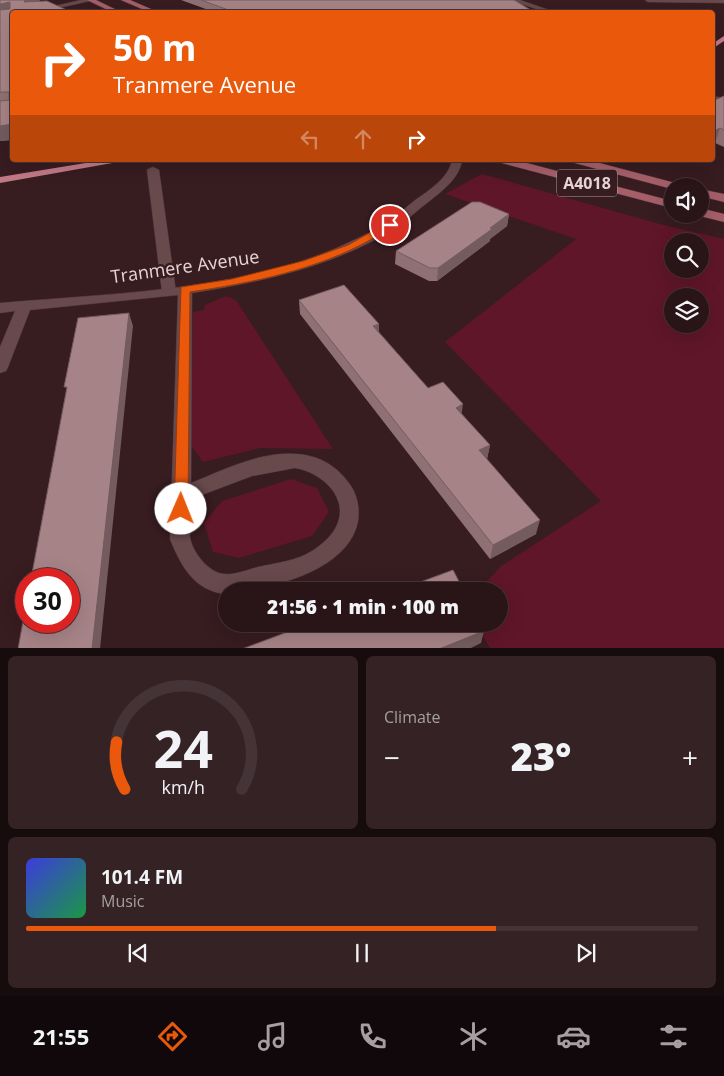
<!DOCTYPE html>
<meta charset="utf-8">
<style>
:root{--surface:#291518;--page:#352225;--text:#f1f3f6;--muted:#a59fa2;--line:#453437;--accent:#ea580c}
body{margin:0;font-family:"Open Sans",sans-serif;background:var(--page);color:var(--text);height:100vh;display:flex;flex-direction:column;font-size:19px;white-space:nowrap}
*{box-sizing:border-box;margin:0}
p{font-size:16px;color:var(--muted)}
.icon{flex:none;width:28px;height:28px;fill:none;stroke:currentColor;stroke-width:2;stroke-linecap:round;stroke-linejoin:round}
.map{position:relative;height:648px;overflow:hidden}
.panel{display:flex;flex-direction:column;gap:8px;padding:8px;background:#170c0d;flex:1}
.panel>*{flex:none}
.guide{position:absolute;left:10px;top:10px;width:705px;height:152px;border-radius:5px;box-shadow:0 5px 20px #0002,0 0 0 1px var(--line);background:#ea580c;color:#fff;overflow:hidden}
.tools{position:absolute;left:664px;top:178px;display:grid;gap:10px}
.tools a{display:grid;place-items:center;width:45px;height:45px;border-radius:50%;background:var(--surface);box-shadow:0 5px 20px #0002,0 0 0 1px var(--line);font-size:25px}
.speed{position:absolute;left:15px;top:568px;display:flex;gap:10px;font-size:25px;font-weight:700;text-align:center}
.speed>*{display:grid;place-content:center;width:65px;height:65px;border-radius:50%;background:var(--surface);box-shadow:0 5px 20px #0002,0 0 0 1px var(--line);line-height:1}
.speed .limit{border:8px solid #d22;background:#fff;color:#111}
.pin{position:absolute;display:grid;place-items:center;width:42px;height:42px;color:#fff;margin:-21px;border:2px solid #fff;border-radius:50%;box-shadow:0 1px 5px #0007}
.me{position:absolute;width:55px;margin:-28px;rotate:1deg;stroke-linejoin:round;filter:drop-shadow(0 0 4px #0008)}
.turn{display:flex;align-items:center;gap:18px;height:105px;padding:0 20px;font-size:22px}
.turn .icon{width:65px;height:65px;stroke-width:2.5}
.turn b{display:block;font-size:35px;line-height:42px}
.lanes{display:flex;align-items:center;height:48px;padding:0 20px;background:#0003;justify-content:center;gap:25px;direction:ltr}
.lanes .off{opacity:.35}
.big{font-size:38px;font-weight:800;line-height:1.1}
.panel .card{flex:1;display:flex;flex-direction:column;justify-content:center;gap:8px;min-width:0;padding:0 18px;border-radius:8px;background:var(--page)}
.panel .dial{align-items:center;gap:0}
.dial svg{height:130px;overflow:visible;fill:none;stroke:var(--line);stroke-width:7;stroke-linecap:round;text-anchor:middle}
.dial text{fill:var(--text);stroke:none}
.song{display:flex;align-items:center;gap:15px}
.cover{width:60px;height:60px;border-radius:8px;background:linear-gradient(135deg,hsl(240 70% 55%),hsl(140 70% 35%))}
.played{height:5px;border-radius:2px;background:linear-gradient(90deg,var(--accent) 70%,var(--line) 70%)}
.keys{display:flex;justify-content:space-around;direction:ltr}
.heat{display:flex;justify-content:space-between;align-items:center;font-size:28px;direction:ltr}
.panel .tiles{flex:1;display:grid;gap:8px;grid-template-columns:1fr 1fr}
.card:last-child{grid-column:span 2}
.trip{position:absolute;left:218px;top:582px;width:290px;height:50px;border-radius:25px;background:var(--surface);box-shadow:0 5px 20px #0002,0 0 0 1px var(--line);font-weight:800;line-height:50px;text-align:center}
.dock{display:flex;height:80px;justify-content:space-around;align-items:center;background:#10080a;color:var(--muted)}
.dock .icon{width:35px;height:35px}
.dock .current{color:var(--accent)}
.dock b{font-size:22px;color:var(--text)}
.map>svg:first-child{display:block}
</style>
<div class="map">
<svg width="724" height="649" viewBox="0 0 724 649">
<rect width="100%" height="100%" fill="#371c20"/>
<path fill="#5f1628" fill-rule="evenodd" d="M482 174 660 224 724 239V648H490L476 624H499V591H478L501 566 601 501 445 342 576 239 445 194ZM672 241H700V269H672ZM672 296H700V324H672Z
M226 296 236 300 333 449 260 448 203 462 191 446 193 312 204 310 205 305Z
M291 479 317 488 329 512 312 536 239 558 213 552 204 523 222 501Z"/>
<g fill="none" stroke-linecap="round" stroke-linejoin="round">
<path fill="#c17986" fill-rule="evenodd" d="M724 36V41L712 49V44Z
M104 160H122L118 162 0 183V177Z"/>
<g stroke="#4d373b" stroke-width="1">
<path id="lane" d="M712 96 724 98V104L712 102Z
M153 167 159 170 176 292 174 295H164L162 292 147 170Z"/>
</g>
<g stroke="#4d373b" stroke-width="1">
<path id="street" d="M81 0H94L41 12H29Z
M510 0H520L555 12H545Z
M645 0H724V3L648 2Z
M452 160H462C460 178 441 192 427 203 415 212 404 223 391 231 330 267 261 282 192 293L191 483C223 470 261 451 296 454 317 455 336 465 348 482 357 493 360 507 358 521 349 571 268 591 226 591V594C194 591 181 566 170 539L178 295 30 310 8 367 6 371 0 373V347L15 311 0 313V303C113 293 251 291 354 240 364 235 375 231 384 224 395 217 404 209 414 201 428 191 449 178 452 160ZM295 468C321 472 351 498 336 527 331 537 321 545 312 551 296 561 276 563 258 567 247 570 235 575 224 574 209 573 192 552 190 537 189 525 190 511 191 499L252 476Z"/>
</g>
<g stroke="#4d373b" stroke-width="1">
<path id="primary" d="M87 0H96L121 12H112Z
M121 0H130L158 12H149Z
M497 160H515L672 201V208L498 162Z
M570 160H588L679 184 681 186H672V189L571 162Z
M700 189 724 194V202L700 196Z
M700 208 724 214V222L696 215 700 214Z"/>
</g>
<use href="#lane" fill="#68494c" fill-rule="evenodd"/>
<use href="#street" fill="#68494c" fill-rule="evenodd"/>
<use href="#primary" fill="#a65f69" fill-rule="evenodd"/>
</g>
<path fill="#8f7174" d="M0 0H39L40 1 12 140 0 141Z
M181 0H514L534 12H214Z
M724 96V147L715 143 712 145V99L715 100Z
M509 214 507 226 490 239V241L437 281H429L395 264 396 251Z
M299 300 379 324V332L428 388 462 414 490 445 487 459H486L536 534 490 559 300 314Z"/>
<path fill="#745c5e" d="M25 0H39L41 7 24 2Z
M10 2 13 12 0 16V4Z
M12 124V140L0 141V126Z
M720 128 715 143 712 145V132Z
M509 214 507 226 490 239V241L437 281 438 268Z
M129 313 133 326 100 649H92Z
M379 324V337L373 326Z
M463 404 461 418 456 408Z
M490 445 487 459 476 464 479 450Z
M540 520 536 534 490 559 493 545Z
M484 631 481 643 469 649H439Z"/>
<path fill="#a68387" stroke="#745c5e" d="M0 0H25L24 2 47 1 71 12H12V124L0 126V101L9 100V92H0V10L10 9V2L0 4Z
M201 0H514L534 12H234Z
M724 96V130L720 128 712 132V99L715 100Z
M472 202H480L509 214 490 228 492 229 438 268H430L396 251Z
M344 285 379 324 373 326 428 388 443 382 463 404 456 408 490 445 479 450 540 520 493 545 299 300Z
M129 313 92 649H18L26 605V621H69V579H31L67 387H64L78 318Z
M453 570 464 591H396Z
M309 624H481L484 631 439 649H242Z"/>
<path fill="#ea580c" stroke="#983908" d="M387 223H393L395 225C389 231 379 235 372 239 317 270 251 283 190 292L188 509 186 513 181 515 176 513 174 509 181 287 232 279 303 261 348 245Z"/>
<g text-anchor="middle" stroke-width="5" stroke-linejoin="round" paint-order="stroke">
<rect fill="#371c20" stroke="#b29d9f" stroke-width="1" x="557" y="169.5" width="60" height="27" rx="4"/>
<g font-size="16" font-weight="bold" fill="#e7d4d6">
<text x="587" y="189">A4018</text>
</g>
<g font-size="18" fill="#e7d4d6" stroke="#371c20">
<text transform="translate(185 267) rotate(-8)" y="6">Tranmere Avenue</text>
</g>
</g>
</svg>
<div class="tools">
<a><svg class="icon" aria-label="sound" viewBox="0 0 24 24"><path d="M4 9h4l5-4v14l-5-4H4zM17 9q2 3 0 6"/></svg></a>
<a><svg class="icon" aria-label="search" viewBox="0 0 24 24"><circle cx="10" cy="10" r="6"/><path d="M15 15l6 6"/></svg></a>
<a><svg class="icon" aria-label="layers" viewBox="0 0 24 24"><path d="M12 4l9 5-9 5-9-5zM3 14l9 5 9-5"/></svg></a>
</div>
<div class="speed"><div class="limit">30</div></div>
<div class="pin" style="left:390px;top:225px;background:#d93025"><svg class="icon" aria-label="arrive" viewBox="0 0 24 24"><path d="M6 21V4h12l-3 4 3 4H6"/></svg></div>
<svg class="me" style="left:181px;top:509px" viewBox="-20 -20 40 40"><circle r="19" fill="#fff"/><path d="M0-13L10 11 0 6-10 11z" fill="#ea580c"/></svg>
<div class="trip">21:56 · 1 min · 100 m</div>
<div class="guide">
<div class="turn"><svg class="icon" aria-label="right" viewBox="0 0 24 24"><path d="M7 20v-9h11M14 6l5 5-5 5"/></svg><div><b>50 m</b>Tranmere Avenue</div></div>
<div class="lanes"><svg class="icon off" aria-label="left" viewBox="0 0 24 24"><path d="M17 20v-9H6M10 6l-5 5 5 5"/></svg><svg class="icon off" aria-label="ahead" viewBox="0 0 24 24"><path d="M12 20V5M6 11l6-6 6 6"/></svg><svg class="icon" aria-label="right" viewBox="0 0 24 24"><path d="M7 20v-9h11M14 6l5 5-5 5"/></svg></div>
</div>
</div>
<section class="panel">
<div class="tiles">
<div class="card dial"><svg viewBox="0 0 100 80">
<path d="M14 69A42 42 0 1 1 86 69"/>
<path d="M14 69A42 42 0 0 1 9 40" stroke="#ea580c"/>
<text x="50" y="56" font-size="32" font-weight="700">24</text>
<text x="50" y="72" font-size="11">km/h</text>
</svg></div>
<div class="card"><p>Climate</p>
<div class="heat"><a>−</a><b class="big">23°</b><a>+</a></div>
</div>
<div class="card">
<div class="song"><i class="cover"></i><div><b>101.4 FM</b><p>Music</p></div></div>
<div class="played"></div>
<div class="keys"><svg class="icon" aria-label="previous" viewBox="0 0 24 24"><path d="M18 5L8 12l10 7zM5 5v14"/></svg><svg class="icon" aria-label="pause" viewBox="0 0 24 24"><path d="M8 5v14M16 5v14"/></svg><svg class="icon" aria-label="next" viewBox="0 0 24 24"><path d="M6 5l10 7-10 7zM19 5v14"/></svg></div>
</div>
</div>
</section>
<nav class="dock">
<b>21:55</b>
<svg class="icon current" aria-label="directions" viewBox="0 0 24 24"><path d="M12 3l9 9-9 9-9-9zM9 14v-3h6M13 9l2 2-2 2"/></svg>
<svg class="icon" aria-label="music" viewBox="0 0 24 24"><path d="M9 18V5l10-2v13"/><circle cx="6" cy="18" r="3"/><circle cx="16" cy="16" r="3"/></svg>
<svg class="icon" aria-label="phone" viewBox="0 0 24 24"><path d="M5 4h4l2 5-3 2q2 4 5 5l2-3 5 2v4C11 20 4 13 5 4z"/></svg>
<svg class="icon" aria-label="climate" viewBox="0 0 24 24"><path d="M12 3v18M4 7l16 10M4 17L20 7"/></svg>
<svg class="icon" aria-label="car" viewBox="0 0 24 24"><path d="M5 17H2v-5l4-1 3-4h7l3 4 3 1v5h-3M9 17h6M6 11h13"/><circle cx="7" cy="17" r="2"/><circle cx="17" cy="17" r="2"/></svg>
<svg class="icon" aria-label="filters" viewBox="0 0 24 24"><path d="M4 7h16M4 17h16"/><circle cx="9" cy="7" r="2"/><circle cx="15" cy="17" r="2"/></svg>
</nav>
